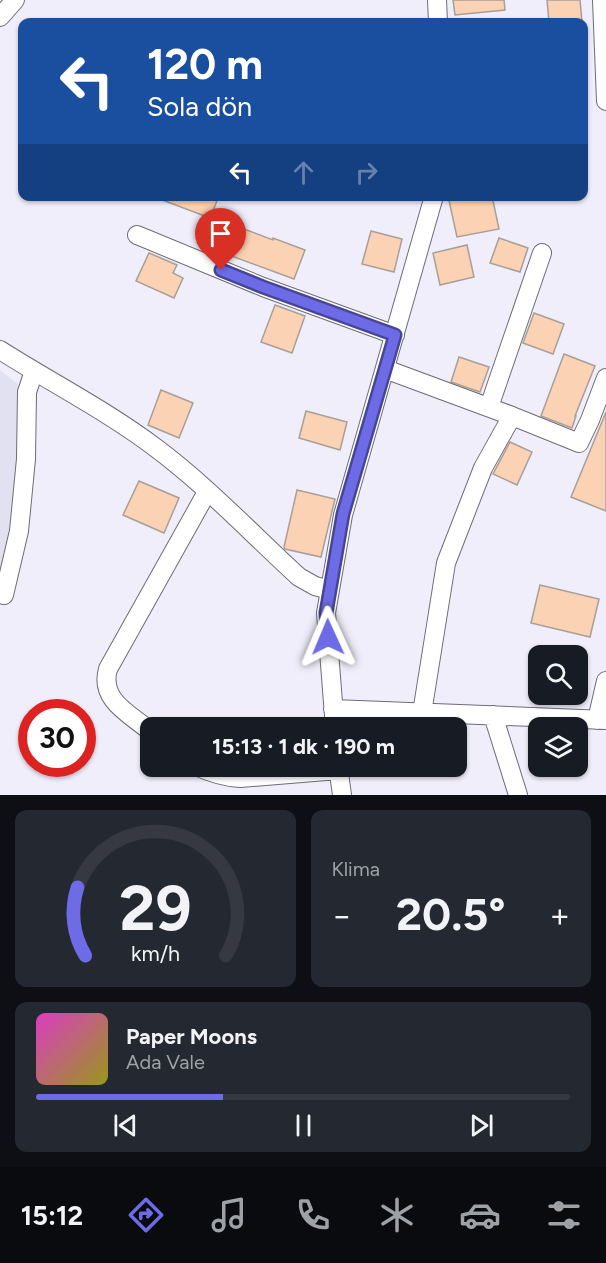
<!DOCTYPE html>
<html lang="tr">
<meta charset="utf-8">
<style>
:root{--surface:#171b24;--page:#242831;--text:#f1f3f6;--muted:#9ea1a6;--line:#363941;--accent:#6d6be5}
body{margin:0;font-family:Figtree,sans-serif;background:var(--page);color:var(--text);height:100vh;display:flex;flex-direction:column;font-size:22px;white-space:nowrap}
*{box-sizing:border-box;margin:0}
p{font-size:20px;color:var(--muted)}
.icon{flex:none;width:33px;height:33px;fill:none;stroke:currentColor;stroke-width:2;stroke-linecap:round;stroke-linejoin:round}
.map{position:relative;height:795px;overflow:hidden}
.details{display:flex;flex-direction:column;gap:15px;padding:15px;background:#0d0f14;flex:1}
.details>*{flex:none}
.banner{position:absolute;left:18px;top:18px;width:570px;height:183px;border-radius:12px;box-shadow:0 2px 4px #0004;background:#1a4fa0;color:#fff;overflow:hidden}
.buttons{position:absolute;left:528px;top:645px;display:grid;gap:12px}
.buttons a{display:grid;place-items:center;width:60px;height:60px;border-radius:12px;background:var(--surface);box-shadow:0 2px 4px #0004;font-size:30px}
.speed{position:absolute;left:18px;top:699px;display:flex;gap:12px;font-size:30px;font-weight:700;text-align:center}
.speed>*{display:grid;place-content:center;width:78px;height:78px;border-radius:50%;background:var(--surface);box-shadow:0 2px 4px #0004;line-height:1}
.speed .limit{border:9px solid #d22;background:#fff;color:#111}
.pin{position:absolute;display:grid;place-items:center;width:51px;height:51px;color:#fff;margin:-62px -26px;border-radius:50% 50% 50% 0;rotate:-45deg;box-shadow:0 0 6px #0007}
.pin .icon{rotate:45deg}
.me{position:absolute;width:66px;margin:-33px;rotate:359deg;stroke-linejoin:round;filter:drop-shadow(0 0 4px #0008)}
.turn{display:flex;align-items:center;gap:21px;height:126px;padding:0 30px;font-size:27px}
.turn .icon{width:78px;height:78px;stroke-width:2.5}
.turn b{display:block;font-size:42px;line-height:51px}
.lanes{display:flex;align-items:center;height:57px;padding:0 30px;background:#0003;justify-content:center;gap:30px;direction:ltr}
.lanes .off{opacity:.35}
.big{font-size:45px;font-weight:700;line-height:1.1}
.details .tile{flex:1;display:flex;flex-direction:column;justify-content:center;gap:9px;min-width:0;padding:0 21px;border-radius:12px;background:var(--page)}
.details .dial{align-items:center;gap:0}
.dial svg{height:156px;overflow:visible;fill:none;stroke:var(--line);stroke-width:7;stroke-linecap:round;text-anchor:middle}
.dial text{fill:var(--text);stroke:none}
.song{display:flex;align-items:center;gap:18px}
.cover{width:72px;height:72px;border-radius:9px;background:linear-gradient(135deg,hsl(310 70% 55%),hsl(60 70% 35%))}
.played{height:6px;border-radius:3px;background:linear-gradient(90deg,var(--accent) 35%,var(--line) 35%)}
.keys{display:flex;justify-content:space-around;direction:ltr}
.heat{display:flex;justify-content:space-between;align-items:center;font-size:33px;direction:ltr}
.details .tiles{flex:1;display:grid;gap:15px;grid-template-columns:1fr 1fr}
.tile:last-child{grid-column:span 2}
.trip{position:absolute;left:140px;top:717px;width:327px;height:60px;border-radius:12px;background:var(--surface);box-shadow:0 2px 4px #0004;font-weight:700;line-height:60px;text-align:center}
.tabs{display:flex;height:96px;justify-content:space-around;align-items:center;background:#090b0e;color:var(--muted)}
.tabs .icon{width:42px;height:42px}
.tabs .current{color:var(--accent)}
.tabs b{font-size:27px;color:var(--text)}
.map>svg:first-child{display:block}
</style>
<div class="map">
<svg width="606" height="795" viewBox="0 0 606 795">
<rect width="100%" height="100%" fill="#efeefa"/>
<path fill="#e2e1f2" d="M0 370 21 387 23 500 0 588Z"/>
<path fill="#fcd2b4" stroke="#a89f98" stroke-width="1.5" d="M453 0H504L505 10 455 15Z
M547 0H580L582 22H549Z
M157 196H204L217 201 210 218 157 198Z
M448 196H492L499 229 457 237Z
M218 219 273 240V238L305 250 294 279 207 247Z
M371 231 402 239 394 272 362 264Z
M499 238 528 248 520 272 490 263Z
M467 245 474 277 440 285 433 253Z
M149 253 177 265 173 273 183 278 174 298 136 281Z
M275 305 305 316 292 353 261 342Z
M534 313 564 324 553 354 523 343Z
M564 354 595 366 575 416H576L572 428 541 416Z
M459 357 489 367 480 392 451 382Z
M161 390 193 403 179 438 148 425Z
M306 411 347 422 340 450 299 438Z
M606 412V511L571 497Z
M510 442 532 452 517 485 493 474Z
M139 481 179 498 164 533 123 515Z
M297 490 335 499 321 557 285 549 284 547Z
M540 585 599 599 590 637 531 623Z"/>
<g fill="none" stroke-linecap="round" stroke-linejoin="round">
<g stroke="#6d6d76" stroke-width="20">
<path id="minor" d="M437 0 438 22
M602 0 606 101
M0 17 15 0
M137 235 263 287 395 335
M0 350C52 383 107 411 156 448 207 486 252 534 299 577L315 586 330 590
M385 369 512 416 579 443 590 420 606 378
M489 407 542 253
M4 595 19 531 26 459 27 392 34 371
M333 709 606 720
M422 713 446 563 483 468 512 416
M493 715 518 795
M597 720 606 681
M335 728 326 613 343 515 434 196
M150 731C130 714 99 700 108 669L207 492
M196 766C211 773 224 777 240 778L338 770
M338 766 342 795"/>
</g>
<use href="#minor" stroke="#fff" stroke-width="18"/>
</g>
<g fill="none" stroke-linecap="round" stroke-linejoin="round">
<g stroke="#474695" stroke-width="15">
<path id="route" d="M221 270 263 287 395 335 343 514 326 613 328 637"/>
</g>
<use href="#route" stroke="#6d6be5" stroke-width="10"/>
</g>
</svg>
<div class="buttons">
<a><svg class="icon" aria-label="search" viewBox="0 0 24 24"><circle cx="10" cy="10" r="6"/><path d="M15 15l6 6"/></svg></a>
<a><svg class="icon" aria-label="layers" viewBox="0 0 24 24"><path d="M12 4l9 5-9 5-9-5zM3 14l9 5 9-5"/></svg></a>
</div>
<div class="speed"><div class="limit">30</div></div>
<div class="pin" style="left:221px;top:270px;background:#d93025"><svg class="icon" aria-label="arrive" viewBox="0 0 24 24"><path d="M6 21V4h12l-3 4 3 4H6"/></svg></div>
<svg class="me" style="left:328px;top:637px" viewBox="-20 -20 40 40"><path d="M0-17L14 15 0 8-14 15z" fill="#6d6be5" stroke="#fff" stroke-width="4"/></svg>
<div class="trip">15:13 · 1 dk · 190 m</div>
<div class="banner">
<div class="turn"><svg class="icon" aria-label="left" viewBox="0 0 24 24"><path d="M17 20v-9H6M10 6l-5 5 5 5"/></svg><div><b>120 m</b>Sola dön</div></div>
<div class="lanes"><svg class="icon" aria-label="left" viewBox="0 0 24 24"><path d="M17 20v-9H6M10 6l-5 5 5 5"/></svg><svg class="icon off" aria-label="ahead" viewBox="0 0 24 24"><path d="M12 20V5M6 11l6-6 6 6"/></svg><svg class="icon off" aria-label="right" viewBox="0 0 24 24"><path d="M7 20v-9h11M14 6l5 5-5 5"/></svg></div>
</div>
</div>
<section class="details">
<div class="tiles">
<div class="tile dial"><svg viewBox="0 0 100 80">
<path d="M14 69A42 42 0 1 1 86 69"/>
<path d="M14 69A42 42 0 0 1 10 34" stroke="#6d6be5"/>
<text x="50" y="56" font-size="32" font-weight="700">29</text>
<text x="50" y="72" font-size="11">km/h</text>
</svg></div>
<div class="tile"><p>Klima</p>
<div class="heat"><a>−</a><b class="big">20.5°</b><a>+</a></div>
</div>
<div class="tile">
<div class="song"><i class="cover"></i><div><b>Paper Moons</b><p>Ada Vale</p></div></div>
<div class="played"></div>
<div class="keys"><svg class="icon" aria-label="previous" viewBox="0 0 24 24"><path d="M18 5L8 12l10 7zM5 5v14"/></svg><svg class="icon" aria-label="pause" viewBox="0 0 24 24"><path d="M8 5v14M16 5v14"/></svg><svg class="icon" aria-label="next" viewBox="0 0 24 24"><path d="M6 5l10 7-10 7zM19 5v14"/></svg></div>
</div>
</div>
</section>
<nav class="tabs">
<b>15:12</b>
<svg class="icon current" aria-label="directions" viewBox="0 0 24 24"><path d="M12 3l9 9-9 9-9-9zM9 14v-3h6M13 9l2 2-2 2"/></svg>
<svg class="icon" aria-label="music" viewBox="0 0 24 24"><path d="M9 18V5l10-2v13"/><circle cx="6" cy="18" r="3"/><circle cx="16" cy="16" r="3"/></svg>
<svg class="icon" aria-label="phone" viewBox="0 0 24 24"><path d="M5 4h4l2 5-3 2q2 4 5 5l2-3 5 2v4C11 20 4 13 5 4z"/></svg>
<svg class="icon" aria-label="climate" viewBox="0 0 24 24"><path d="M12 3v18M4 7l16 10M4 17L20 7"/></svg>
<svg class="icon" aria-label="car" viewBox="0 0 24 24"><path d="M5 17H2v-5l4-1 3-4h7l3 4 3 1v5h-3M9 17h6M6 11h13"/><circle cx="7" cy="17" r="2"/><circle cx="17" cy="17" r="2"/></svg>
<svg class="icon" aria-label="filters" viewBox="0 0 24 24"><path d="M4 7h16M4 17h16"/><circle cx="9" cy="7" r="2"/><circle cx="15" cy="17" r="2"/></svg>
</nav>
